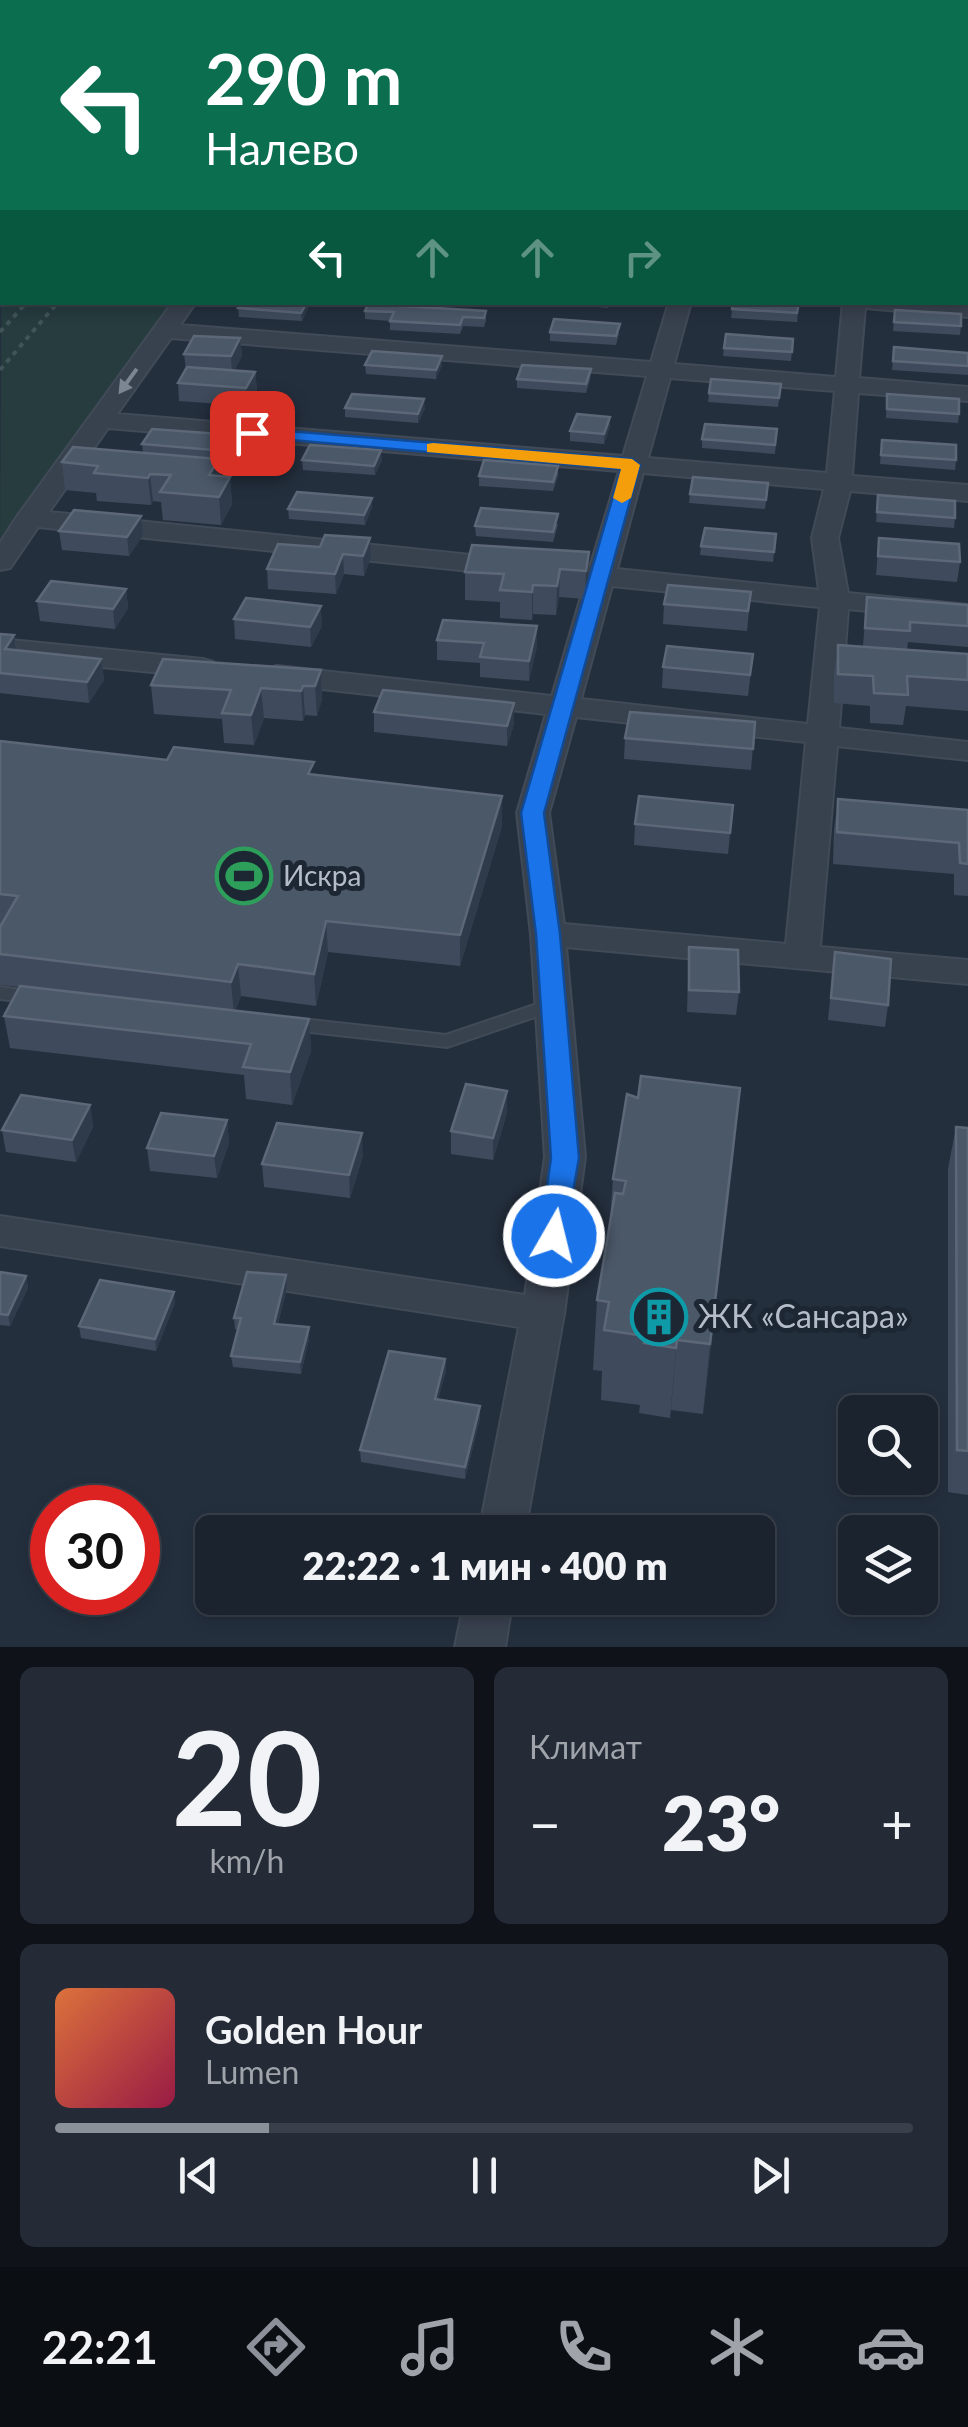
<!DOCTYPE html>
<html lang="ru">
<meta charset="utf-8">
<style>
:root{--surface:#1b232e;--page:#242b36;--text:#f1f3f6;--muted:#a0a4aa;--line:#39404a;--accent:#8c9099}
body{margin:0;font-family:Lato,sans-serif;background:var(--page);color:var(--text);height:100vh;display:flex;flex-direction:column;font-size:38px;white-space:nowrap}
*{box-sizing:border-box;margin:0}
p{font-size:32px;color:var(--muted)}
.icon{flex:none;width:55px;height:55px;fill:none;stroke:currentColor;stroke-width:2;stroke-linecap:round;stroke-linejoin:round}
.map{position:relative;height:1647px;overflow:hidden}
.side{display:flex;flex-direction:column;gap:20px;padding:20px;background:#0f1319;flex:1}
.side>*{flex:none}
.banner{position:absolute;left:0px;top:0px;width:970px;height:305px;box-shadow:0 5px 15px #0003,0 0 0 2px var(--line);background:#0b6e4f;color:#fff;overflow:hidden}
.controls{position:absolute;left:838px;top:1395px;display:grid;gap:20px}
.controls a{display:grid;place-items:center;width:100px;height:100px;border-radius:15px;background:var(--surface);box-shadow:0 5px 15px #0003,0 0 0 2px var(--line);font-size:50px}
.speed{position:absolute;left:30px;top:1485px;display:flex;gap:20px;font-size:50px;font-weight:700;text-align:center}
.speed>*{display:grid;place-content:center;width:130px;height:130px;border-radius:50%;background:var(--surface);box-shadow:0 5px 15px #0003,0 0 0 2px var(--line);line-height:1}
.speed .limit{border:15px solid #d22;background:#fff;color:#111}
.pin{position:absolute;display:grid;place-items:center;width:85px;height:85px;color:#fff;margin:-42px;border-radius:20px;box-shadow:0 5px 15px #0006}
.me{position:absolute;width:110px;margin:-55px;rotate:8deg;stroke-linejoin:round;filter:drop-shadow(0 0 8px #0008)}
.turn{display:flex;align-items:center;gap:35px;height:210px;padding:0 40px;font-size:45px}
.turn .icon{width:130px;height:130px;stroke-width:2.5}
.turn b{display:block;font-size:70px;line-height:85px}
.lanes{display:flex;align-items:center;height:95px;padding:0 40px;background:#0003;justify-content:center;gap:50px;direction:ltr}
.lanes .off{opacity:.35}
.big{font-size:75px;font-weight:800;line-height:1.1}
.side .tile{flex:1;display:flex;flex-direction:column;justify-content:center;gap:15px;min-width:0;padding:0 35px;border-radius:15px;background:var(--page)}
.side .dial{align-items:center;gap:0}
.dial b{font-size:130px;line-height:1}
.song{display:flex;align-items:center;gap:30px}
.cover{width:120px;height:120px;border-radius:15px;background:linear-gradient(135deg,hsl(20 70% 55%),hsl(340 70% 35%))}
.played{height:10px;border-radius:5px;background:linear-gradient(90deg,var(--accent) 25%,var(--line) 25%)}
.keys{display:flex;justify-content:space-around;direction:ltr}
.heat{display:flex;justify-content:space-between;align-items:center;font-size:55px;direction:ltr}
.side .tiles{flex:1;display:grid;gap:20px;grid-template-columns:1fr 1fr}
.tile:last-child{grid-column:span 2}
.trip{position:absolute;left:195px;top:1515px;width:580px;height:100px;border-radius:15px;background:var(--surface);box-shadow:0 5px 15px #0003,0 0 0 2px var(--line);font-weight:800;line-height:100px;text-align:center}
.menu{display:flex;height:160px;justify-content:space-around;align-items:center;background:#0b0e12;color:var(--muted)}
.menu .icon{width:70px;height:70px}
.menu .on{color:var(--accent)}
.menu b{font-size:45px;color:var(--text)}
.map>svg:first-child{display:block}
</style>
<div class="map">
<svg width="968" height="1647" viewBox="0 0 968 1647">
<rect width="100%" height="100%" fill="#242f3e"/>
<path fill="#263c3f" d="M2 193V302L181 303 0 548Z"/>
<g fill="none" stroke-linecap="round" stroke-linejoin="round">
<g stroke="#414a57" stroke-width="4">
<path id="lane" d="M752 0H791L794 2H761Z
M0 234H2V240H0Z
M0 987 42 993 44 997 42 1001 36 1003 0 999Z
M552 999 558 1001 560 1005 558 1009 447 1047 292 1030 286 1028 284 1024 286 1020 292 1018 446 1035Z"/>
</g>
<g stroke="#414a57" stroke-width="4">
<path id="street" d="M2 187V200L0 201V188Z
M173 302H196L180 325 651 362 669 302H691L674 364 836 377 843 302 968 303V317L865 308 859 378 968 387V401L858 393 852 476 968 485V501L850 491 838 538 848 593 968 605V621L848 609 839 728 968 742V760L837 746 820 947 968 960V984L566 947 585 1157 564 1314 525 1532H479L519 1327 0 1246V1216L525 1295 545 1157 531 934 517 813 546 714 277 684 267 681 262 675 267 669 277 666 552 696 585 583 570 580 566 574 570 568 590 567 619 471 108 428 49 512 511 559 525 567 511 575 38 527 10 568 0 570V543L16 518ZM171 338 647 376 623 456 117 414ZM670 378 835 391 827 473 648 458ZM643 473 824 489 812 538 819 590 617 569ZM612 586 820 607 808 724 581 699ZM576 717 806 742 786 944 564 924 549 813Z
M0 639 203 659 213 662 218 668 213 674 203 677 0 657Z
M465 1598H513L505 1647H455Z"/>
</g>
<path stroke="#3f5557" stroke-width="4" stroke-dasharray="5 5" stroke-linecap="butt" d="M0 332 27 302
M0 370 58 302"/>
<use href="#lane" fill="#38414e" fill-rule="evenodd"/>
<use href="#street" fill="#38414e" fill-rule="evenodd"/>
</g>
<path fill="#3f4b5c" d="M82 0H148L143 2H83Z
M444 0H520V2H444Z
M242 302H308V309L302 321 239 317 238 308Z
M545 302H610L608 308Z
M733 302H799L797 322 731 318Z
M895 310 961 326 960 335 893 331Z
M365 311H486V320L484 327 463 326 460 334 390 330V321L365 319Z
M550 332 619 333 616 345 550 341Z
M240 338 242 356 234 371 255 372 257 390 248 406 179 401 178 383 186 370 184 354Z
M793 339 791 361 723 356 724 348Z
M894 347 968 353V375L892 370Z
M442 356V365L436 379 366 374 365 365Z
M591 369 590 379 586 393 517 388V379Z
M781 384 778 407 708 402 709 393Z
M887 394 959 414 958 423 886 418Z
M345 408H425L418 423 345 417Z
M610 417V426L604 444 570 441V431Z
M777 429 775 454 702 448V439Z
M222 434 223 444 215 458 220 476 230 477 232 504 221 525 163 520 161 502 153 501 151 505 97 501 96 493 65 490 62 462 143 452 142 444Z
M882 440 956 460 955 470 880 464Z
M302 460H382L375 475 303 470Z
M558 466V475L553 491 479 486V476Z
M768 483 765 509 689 503 690 494Z
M878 495 955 518 954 528 876 522Z
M372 498V507L365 525 289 519 288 509Z
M141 516 143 535 129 556 62 550 59 531Z
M558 524 553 542 476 536 475 526Z
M776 534 773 562 700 555 701 546Z
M370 538 371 557 364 576 344 574 336 594 268 589 267 569 320 547Z
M879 538 960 562 957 582 876 575Z
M589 552 588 580 585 599 559 597 556 615 533 614 532 620 500 618V602L465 600V572Z
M126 589 128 608 115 629 40 621 37 601Z
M751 592 747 631 663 624 664 604Z
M867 597 968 605V647L908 642 907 650 968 654V711L906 706 903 725 870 723V706L834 703V674L838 645 863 646Z
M234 619 322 626 311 647 235 639Z
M0 634 14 635 17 650 101 659 104 680 89 703 0 693Z
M437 640 537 646 529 681 480 677V663L437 660Z
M753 654 748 696 662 688 663 667Z
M321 670 322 699 317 716 305 715 303 721 264 718 254 745 224 743 222 719 154 714 151 685Z
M514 703V724L507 746 374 732V712Z
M755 722 751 770 624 759 625 738Z
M0 741 502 796V826L460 966 328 952 316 1006 241 996 235 1011 309 1019 311 1051 292 1105 246 1099 244 1075 10 1048 4 1016 19 987 0 985Z
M838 799 968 810V896L954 895V874L833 864 834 830Z
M733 805 728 854 634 845 635 824Z
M689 947 739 992 736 1015 687 1012Z
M835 952 888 1005 885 1027 828 1020Z
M740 1088 703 1414 671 1410 670 1418 639 1413 640 1405 601 1400 602 1371 593 1370 597 1300 610 1219 613 1179 638 1098Z
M507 1091V1113L493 1160 451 1154V1131Z
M90 1105 93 1127 76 1162 6 1152 2 1130Z
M227 1120 229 1143 217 1178 150 1171 147 1148Z
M956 1127 968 1128V1495L948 1492V1169Z
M363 1156 350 1198 264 1187 262 1164Z
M0 1272 26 1276 28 1288 10 1326 0 1325Z
M287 1287 278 1324 309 1327V1339L301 1374 233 1367 231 1356 238 1330 235 1329 234 1318Z
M175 1303 156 1351 81 1338 79 1326Z
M445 1359 446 1371 438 1399 480 1418 465 1479 361 1462 360 1450Z"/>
<path fill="#2f3b4b" d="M28 0H61L58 2H25Z
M2 21V49L0 51V23Z
M307 302 308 309 302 321 301 313Z
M240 338 242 356 232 374 231 356Z
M442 356V365L436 379V370Z
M255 372 257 390 248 406 246 388Z
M424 399 425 408 418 423V414Z
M610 417V426L604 444V434Z
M222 434 223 444 214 459 213 450Z
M381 450 382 460 375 475 374 466Z
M219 459 221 486 209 475Z
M150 474 153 501 151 505 148 478Z
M230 477 232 504 221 525 219 497Z
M372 498V507L365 525 364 515Z
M141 516 143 535 129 556 127 537Z
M370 538 371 557 364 576 363 556Z
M589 552 588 580 585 599 586 571Z
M343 554 344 574 336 594 335 574Z
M560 569 559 597 556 615 557 586Z
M533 585V614L532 620V592Z
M126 589 128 608 115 629 113 609Z
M321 606 322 626 311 647 310 627Z
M537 626V646L529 681V661Z
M14 635 17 655 5 649Z
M101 659 104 680 89 703 87 682Z
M321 670 322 699 317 716 315 686Z
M303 686 305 715 303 721 301 691Z
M261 688 264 718 254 745 251 715Z
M514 703V724L507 746V726Z
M502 796V826L460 966V935Z
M326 921 328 952 316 1006 314 974Z
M238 964 241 996 234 1015 231 982Z
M309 1019 311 1051 292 1105 290 1072Z
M740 1088 734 1156 703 1414 710 1344Z
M507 1091V1113L493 1160V1138Z
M90 1105 93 1127 76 1162 72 1140Z
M227 1120 229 1143 217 1178 214 1156Z
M362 1133 363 1156 350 1198 349 1175Z
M286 1275 287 1287 275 1336 274 1324Z
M26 1276 28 1288 10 1326 8 1315Z
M174 1292 175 1303 156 1351 155 1339Z
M309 1327V1339L301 1374 300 1362Z
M677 1340 671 1410 670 1418 676 1348Z
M445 1359 446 1371 435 1411V1399Z
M480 1406V1418L465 1479V1467Z"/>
<path fill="#4b5868" stroke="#5c6777" stroke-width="2.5" d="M0 0H28L25 2H2V21L0 23Z
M405 0H430L404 2Z
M494 0H517L516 2H492Z
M527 0H572L571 2H526Z
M621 0H645V2H621Z
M661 0H671L687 1V2H661Z
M242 302H307L301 313 238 308Z
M733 302H799L797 313 732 309Z
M368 304 486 311 484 318 463 317 460 325 390 321 394 312 365 311Z
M895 310 961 314V326L894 322Z
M554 319 620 324 616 336 550 332Z
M726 334 793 339 792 352 724 348Z
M194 336 240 338 231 356 184 354Z
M894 347 968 353V366L893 361Z
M372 351 442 356 436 370 365 365Z
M522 365 591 369 586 384 517 379Z
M187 367 255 372 246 388 178 383Z
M711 379 781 384 779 398 709 393Z
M352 394 424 399 418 414 345 408Z
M887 394 959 399V414L887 409Z
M577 414 610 417 604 434 570 431Z
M705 424 777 429 775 445 702 439Z
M152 429 222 434 213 450 142 444Z
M882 440 956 445V460L881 455Z
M310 445 381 450 374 466 302 460Z
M73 447 219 459 209 475 230 477 219 497 160 492 171 475 150 474 148 478 94 473 98 466 62 462Z
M484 460 558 466 553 482 479 476Z
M693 477 768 483 766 500 690 494Z
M297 492 372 498 364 515 288 509Z
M878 495 955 501V518L877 512Z
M481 508 558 514 553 532 475 526Z
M74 510 141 516 127 537 59 531Z
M705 528 776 534 774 552 701 546Z
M325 535 370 538 363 556 343 554 335 574 267 569 278 544 320 547Z
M879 538 959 544 960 562 878 556Z
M472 545 589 552 586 571 560 569 557 586 533 585 532 592 500 590 504 574 465 572Z
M51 581 126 589 113 609 37 601Z
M668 585 751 592 748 611 664 604Z
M867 597 968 605V626L910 622V631L865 628Z
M246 598 321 606 310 627 234 619Z
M443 620 537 626 529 661 480 657 484 643 437 640Z
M0 634 14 635 5 649 101 659 87 682 0 673Z
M838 645 968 654V680L907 676 908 695 874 693 873 676 838 674Z
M667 646 753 654 750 675 663 667Z
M163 659 321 670 315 686H303L301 691 261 688 251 715 222 713 231 690 151 685Z
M383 690 514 703 507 726 374 712Z
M630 712 755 722 753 749 625 738Z
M0 741 167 760 174 747 314 762 308 774 502 796 460 935 326 921 314 974 238 964 231 982 0 954V927L18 896 0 894Z
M639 796 733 805 730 833 635 824Z
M838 799 968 810V864L960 863 959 843 837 832Z
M689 947 738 950 739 992 689 990Z
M835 952 891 959 888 1005 831 998Z
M20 986 309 1019 290 1072 243 1067 251 1044 4 1016Z
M641 1076 740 1088 710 1344 677 1340 676 1348 644 1343 645 1336 604 1330 609 1302 597 1300 615 1193 623 1194 626 1181 613 1179 627 1094 638 1098Z
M466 1084 507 1091 493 1138 451 1131Z
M21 1095 90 1105 72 1140 2 1130Z
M161 1113 227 1120 214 1156 147 1148Z
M277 1123 362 1133 349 1175 262 1164Z
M956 1127 968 1128V1451L957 1450Z
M0 1272 26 1276 8 1315 0 1314Z
M247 1272 286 1275 274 1324 309 1327 300 1362 231 1356 241 1318H234Z
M100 1280 174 1292 155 1339 79 1326Z
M389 1351 445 1359 435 1399 480 1406 465 1467 360 1450Z"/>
<defs><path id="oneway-solid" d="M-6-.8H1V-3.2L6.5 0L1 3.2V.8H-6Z" transform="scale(2.5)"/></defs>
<use fill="#7c8592" href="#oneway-solid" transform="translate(128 381) rotate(126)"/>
<path fill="#1a73e8" stroke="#114b97" stroke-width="2.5" d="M252 428 632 459 640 465 544 813 560 934 579 1158 564 1243 554 1247 544 1243 540 1236 551 1158 536 934 521 813 621 469 246 436V429Z"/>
<path fill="#f59e0b" d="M433 443 632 459 640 465 631 498 622 503 613 498 621 469 427 452V444Z"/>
<defs>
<g id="stadium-ring" transform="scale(2.875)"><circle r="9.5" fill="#1d2633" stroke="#2e9e5b" stroke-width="1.5"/><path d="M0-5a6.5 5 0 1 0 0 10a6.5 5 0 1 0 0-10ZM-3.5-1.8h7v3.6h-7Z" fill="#2e9e5b"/></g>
<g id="building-ring" transform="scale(2.875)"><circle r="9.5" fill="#1d2633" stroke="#0f9aa8" stroke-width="1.5"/><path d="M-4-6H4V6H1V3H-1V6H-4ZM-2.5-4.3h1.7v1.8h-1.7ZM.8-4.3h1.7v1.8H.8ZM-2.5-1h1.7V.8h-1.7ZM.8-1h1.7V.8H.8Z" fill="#0f9aa8"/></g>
</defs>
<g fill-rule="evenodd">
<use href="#stadium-ring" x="244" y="876"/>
<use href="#building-ring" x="659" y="1317"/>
</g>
<g text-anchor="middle" stroke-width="10" stroke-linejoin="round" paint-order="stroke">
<g font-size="28" fill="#b4bcc9" stroke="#1d2633" text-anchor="start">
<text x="283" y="886">Искра</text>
</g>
<g font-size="32" fill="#b4bcc9" stroke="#1d2633" text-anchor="start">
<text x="698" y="1328">ЖК «Сансара»</text>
</g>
</g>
</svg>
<div class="controls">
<a><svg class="icon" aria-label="search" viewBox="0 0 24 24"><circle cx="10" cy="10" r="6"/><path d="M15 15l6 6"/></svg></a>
<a><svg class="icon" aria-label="layers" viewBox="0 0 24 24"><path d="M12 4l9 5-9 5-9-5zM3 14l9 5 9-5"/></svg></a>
</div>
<div class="speed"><div class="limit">30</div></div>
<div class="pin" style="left:252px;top:433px;background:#d93025"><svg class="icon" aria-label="arrive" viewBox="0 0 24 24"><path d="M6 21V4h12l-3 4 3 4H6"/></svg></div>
<svg class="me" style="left:554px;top:1236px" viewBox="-20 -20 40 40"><circle r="17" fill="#1a73e8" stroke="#fff" stroke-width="3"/><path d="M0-11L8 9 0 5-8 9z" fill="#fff"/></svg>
<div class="trip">22:22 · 1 мин · 400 m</div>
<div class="banner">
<div class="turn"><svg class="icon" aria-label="left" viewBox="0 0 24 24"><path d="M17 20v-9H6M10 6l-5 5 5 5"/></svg><div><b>290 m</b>Налево</div></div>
<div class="lanes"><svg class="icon" aria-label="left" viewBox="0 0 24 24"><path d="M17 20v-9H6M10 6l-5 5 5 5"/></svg><svg class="icon off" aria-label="ahead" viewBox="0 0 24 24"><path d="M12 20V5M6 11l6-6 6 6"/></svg><svg class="icon off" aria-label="ahead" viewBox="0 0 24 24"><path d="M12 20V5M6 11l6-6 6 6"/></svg><svg class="icon off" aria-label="right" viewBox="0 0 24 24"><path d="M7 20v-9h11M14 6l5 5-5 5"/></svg></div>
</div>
</div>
<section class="side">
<div class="tiles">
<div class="tile dial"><b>20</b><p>km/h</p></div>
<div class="tile"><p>Климат</p>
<div class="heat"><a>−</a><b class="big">23°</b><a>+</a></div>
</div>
<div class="tile">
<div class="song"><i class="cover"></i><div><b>Golden Hour</b><p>Lumen</p></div></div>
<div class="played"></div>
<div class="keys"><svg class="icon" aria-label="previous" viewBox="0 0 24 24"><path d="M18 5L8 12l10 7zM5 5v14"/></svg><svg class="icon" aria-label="pause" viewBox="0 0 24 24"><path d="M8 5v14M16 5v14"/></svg><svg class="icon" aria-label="next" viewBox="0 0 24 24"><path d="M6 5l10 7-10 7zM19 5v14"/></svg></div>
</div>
</div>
</section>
<nav class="menu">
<b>22:21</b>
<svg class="icon on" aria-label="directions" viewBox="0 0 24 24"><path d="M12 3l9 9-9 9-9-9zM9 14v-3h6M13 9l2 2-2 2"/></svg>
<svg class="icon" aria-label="music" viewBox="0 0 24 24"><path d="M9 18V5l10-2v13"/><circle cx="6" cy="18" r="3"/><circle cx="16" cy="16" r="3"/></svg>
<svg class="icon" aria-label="phone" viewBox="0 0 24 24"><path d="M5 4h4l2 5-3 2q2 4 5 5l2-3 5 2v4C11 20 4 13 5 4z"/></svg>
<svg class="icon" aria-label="climate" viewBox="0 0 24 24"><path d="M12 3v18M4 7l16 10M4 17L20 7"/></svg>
<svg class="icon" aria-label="car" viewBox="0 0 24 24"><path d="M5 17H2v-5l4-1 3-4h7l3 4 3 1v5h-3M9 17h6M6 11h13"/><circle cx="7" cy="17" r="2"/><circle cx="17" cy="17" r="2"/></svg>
</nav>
